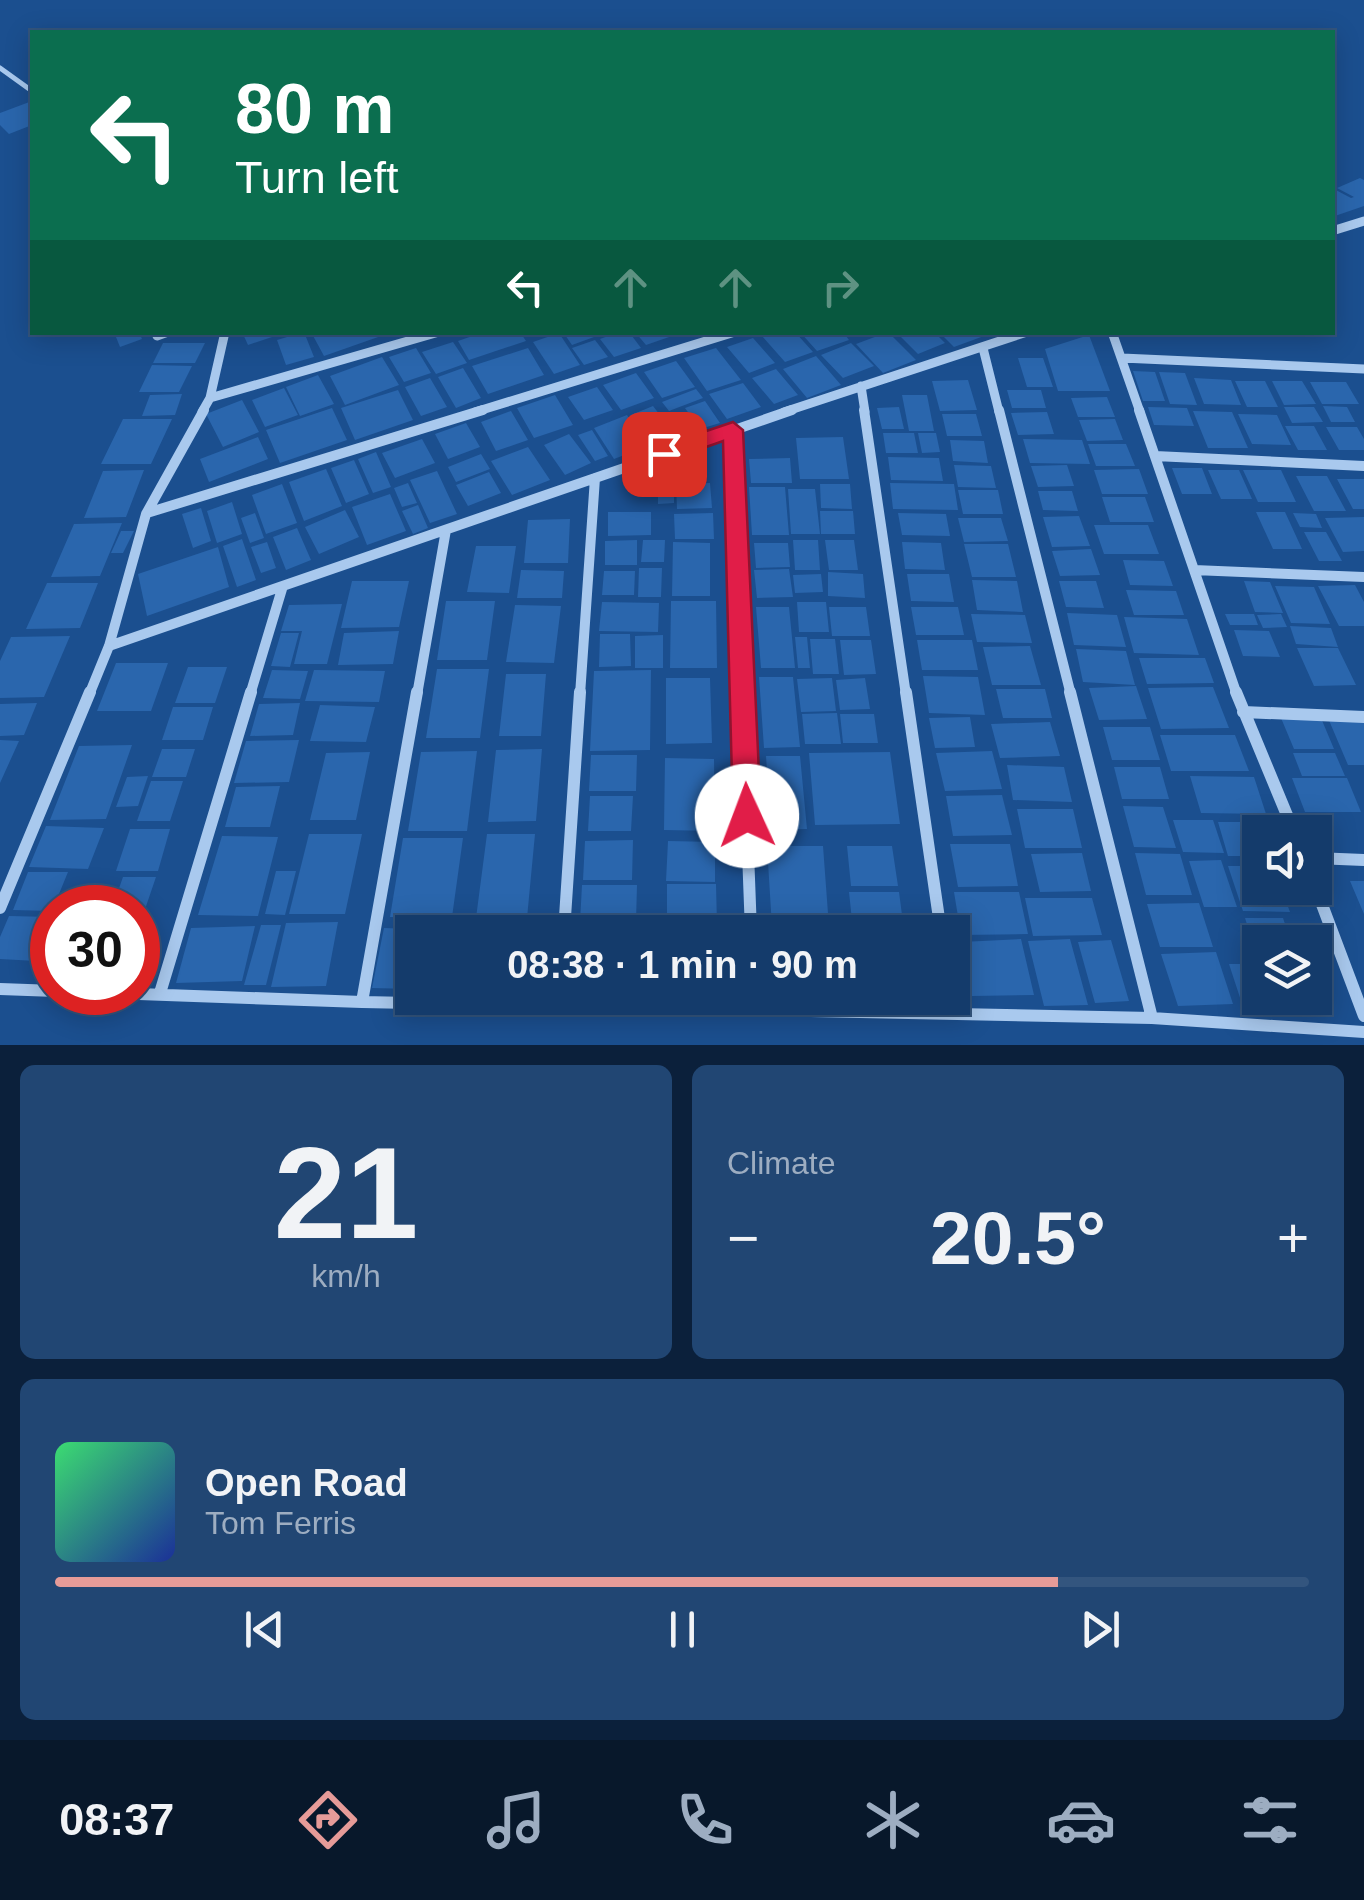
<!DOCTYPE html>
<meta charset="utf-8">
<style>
:root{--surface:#143b6b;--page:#214673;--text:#f1f3f6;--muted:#9dadc1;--line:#33557e;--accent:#e69b98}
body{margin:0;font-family:Helvetica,sans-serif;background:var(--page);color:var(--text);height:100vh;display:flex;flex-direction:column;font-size:38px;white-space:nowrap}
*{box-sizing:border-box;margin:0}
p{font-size:32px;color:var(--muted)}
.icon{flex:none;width:55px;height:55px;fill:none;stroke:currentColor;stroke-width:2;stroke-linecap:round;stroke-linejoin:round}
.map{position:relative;height:1045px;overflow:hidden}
.drawer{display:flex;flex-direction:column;gap:20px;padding:20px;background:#0b203b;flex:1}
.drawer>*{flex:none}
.hud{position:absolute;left:30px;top:30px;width:1305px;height:305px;border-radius:0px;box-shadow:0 5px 25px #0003,0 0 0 2px var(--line);background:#0b6e4f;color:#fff;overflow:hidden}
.fabs{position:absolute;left:1242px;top:815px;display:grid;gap:20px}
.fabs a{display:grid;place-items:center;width:90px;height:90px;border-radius:0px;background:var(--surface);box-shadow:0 5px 25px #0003,0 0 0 2px var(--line);font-size:50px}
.speed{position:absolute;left:30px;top:885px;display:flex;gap:20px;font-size:50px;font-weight:700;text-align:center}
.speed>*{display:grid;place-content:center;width:130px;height:130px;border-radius:50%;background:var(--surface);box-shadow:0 5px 25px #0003,0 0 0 2px var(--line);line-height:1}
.speed .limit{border:15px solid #d22;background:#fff;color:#111}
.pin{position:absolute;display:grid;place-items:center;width:85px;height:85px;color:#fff;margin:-42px;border-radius:20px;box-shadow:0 5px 15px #0006}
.me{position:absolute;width:110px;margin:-55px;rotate:358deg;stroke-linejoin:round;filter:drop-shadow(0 0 8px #0008)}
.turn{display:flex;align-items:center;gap:35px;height:210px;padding:0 40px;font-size:45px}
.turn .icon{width:130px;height:130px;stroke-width:2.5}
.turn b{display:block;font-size:70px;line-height:85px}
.lanes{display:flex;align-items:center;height:95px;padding:0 40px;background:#0003;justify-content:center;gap:50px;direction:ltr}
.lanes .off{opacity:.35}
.big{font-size:75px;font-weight:700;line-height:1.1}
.drawer .widget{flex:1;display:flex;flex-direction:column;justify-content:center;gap:15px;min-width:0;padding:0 35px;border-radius:15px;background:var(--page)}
.drawer .dial{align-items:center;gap:0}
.dial b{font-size:130px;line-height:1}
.song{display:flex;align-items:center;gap:30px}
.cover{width:120px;height:120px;border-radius:15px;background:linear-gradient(135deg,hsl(140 70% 55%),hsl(230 70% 35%))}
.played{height:10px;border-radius:5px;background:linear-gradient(90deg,var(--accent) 80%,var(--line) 80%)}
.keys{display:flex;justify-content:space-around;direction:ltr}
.heat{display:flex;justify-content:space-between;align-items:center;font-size:55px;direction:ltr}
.drawer .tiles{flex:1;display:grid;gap:20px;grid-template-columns:1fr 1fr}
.widget:last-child{grid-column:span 2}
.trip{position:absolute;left:395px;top:915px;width:575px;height:100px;border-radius:0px;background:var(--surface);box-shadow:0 5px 25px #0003,0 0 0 2px var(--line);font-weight:700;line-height:100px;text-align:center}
.dock{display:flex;height:160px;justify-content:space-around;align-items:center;background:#08182b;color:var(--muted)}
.dock .icon{width:70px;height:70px}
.dock .current{color:var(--accent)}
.dock b{font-size:45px;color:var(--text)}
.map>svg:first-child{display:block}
</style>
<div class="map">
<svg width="1364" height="1045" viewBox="0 0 1364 1045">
<rect width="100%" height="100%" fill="#1b4f8f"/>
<path fill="#2a66ad" d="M32 101V125L9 134 0 125V113Z
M1360 178 1364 180V206L1332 217V188L1351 198 1354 197 1337 188Z
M114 332H139L142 339 120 347Z
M242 332H284V333L248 345Z
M304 332 314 357 286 365 277 340Z
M311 332H379L381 336 324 356Z
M484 332H520L526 341 469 360 458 341Z
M563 332H590L594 337 572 345Z
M619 332H629L641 348 614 357 600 339Z
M635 332H669L672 336 646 345Z
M772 332H795L813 352 785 362 762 336Z
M800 332H843L849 340 817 351Z
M888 332 916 360 883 373 856 344Z
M896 332H934L945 343 918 354Z
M939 332H980L984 336 954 347Z
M559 333 580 365 554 374 533 342Z
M1089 335 1110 391H1058L1045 349Z
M753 338 775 363 749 373 727 347Z
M595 340 608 357 584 365 572 348Z
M453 342 467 363 436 374 422 352Z
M163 343H205L195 363H153Z
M851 343 874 366 843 378 821 355Z
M416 348 431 373 404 382 389 357Z
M528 348 544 375 488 394 472 366Z
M716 348 741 380 707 391 684 358Z
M816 356 841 385 807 398 783 369Z
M382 357 399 385 345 405 330 376Z
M1018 358H1043L1053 387H1027Z
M676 361 695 387 662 398 644 372Z
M152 365 192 366 179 392H139Z
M463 368 481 398 456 408 438 377Z
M776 369 798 395 774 404 752 378Z
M1133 371 1155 372 1165 401H1143Z
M1159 372 1185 373 1197 405 1170 404Z
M636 373 654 398 621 410 603 385Z
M318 375 334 404 300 416 286 387Z
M430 378 447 407 421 416 405 387Z
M1194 378 1231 380 1241 405 1204 404Z
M968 380 977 410 940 411 932 381Z
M1235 381H1265L1278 407H1247Z
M1272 381H1302L1316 404 1284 405Z
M1310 382H1346L1359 404H1322Z
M743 383 761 407 727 419 709 394Z
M597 387 613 410 584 420 568 397Z
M284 388 298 415 265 427 252 400Z
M696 389 703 398 669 411 662 402Z
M398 390 413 420 355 440 341 408Z
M1007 390H1041L1046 408H1012Z
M182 394 175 415 142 416 150 395Z
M555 395 573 425 534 438 517 408Z
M902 395H927L934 431H909Z
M1107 397 1115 417H1078L1071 398Z
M242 400 259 432 223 447 206 414Z
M705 401 720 423 700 429 685 408Z
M653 406 676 436 652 445 631 415Z
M1323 406 1347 407 1355 422H1331Z
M899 407 904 429H882L877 408Z
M1148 407 1187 408 1194 426 1154 425Z
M1284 407H1314L1323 422 1292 423Z
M332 408 347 440 280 463 266 430Z
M511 411 528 440 496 451 481 422Z
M1193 411 1232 412 1248 448H1208Z
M1047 412 1054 434 1018 435 1011 413Z
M942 414H976L982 436H947Z
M1238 414 1277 415 1291 445 1252 444Z
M627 415 648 446 614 459 594 428Z
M686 418 696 431 681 436 671 424Z
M123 419H172L151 464H101Z
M1115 419 1123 440 1087 441 1079 420Z
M466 423 480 447 448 459 435 434Z
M1285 426H1314L1327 450H1298Z
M1326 427H1357L1364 439V450H1339Z
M592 430 608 456 595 461 578 435Z
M883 433H914L918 453H886Z
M918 433H936L940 452 922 453Z
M569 434 591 463 565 475 544 445Z
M258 437 268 459 209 482 200 459Z
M843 437 849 479H800L796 438Z
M422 439 435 463 395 478 382 453Z
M1023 439 1082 440 1090 464 1030 463Z
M950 440 984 441 988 463 953 461Z
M1088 444H1126L1135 466H1096Z
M528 447 550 480 512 495 491 461Z
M376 452 391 487 373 493 358 459Z
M481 454 490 469 456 482 448 467Z
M888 457 939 458 943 481 891 480Z
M790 458 792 483H751L749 459Z
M354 460 369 494 346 503 331 468Z
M954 465 991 466 996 488 958 487Z
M1067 465 1074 486 1038 487 1031 466Z
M1172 468H1202L1212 494H1182Z
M326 469 342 506 304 521 289 482Z
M1139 469 1148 494H1102L1094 470Z
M144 470 126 517 84 518 103 471Z
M1208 470H1239L1252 499H1221Z
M1243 470H1281L1296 502H1258Z
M437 471 457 514 430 523 410 480Z
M489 472 501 493 468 506 456 485Z
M1296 476H1327L1346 511H1314Z
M1337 479H1364V509H1353Z
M658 482H674V503L658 504Z
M408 483 417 503 402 507 394 488Z
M710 483 712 508 677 509 676 484Z
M890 483 954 484 958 510 893 509Z
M282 484 297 523 266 534 252 495Z
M820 484H850L852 509 821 508Z
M749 487H785L789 535H752Z
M788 489H815L820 534H791Z
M958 490H998L1003 514H963Z
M1038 491H1072L1078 511 1043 510Z
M390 494 406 531 367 545 352 507Z
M1102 497H1145L1154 522H1110Z
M232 502 242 534 217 543 207 511Z
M418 505 428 528 413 534 402 511Z
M201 508 211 541 193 548 182 514Z
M345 510 359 537 319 554 305 527Z
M820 511H853L855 534H821Z
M608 512H651V535L608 536Z
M1256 512H1285L1302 549H1273Z
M255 513 264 538 250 543 241 518Z
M713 513 714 539H675L674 514Z
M898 513 946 514 950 536 902 535Z
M1293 513 1316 514 1322 528 1300 527Z
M1079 516 1090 546 1052 547 1043 517Z
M1364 517V551L1343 552 1325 518Z
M958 518H1001L1008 541 964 542Z
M570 519 568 563H524L528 520Z
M122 523 100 576 51 577 74 524Z
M1094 525H1148L1159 554H1104Z
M297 528 311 560 286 570 273 537Z
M121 531H134L123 553H111Z
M1304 532H1326L1342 561H1319Z
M242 539 256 580 237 587 223 546Z
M637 540V565H605V541Z
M643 540H665L664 562H641Z
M793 540H818L820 570H795Z
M825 540H854L858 570H829Z
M267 542 276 568 261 573 251 547Z
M673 542 710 543V596H672Z
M902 542 941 543 945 570 905 569Z
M754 543H788L790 567 756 568Z
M964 544H1008L1016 577H972Z
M476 546H516L509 593 467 592Z
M218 547 229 587 147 616 138 574Z
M1091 549 1100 575 1060 576 1052 551Z
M1123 560 1164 561 1173 586 1130 585Z
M639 568H662L661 597H638Z
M789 569 793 597 757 598 754 570Z
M521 570 564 571 562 598H517Z
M604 571H635L634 595H602Z
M828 572 863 574 865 598 828 596Z
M821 574 823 592 795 593 793 575Z
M907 574H949L954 602 911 601Z
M972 580 1017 581 1023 612 977 610Z
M352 581H409L399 627 341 628Z
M1059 581H1096L1104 608 1066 607Z
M1244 581 1270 582 1283 613 1255 612Z
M47 583H98L80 628 26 629Z
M1355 585 1364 602V626H1339L1318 586Z
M1275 586 1314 587 1330 624 1291 623Z
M1126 590 1176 591 1184 615H1134Z
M446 601H495L487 660H437Z
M671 601H716L717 668H670Z
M602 602 659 603 658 632 599 631Z
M797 602H826L829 632H799Z
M342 604 327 664H294L302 631H281L289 605Z
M515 605 561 606 554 663 506 662Z
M756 607H789L795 668H761Z
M829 607H866L870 636H832Z
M911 607H958L964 635H916Z
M1067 613 1117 615 1126 647 1074 645Z
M971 614 1025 615 1032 643 977 642Z
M1225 614H1254L1258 625H1230Z
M1281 614 1287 627 1263 628 1257 615Z
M1124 617 1187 619 1199 655 1134 653Z
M1290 626 1331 628 1338 647 1296 644Z
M1234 630 1269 631 1280 657 1243 656Z
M399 631 393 664 338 665 344 633Z
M281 633H299L290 667 271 666Z
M600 634H630L631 666 599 667Z
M663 635V668H635V636Z
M70 636 44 697 0 698V661L11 637Z
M795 637H807L810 668H798Z
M810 639H835L839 674H813Z
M840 640H871L876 674 844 675Z
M917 640H972L978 670H922Z
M1030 646 1041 685H992L983 647Z
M1297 648H1338L1356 685 1314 686Z
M1076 649 1126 651 1135 685 1083 682Z
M1139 658H1205L1214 683 1147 684Z
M116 663H168L151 711H97Z
M188 667H227L215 703H175Z
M437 669H489L480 738H426Z
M272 670 308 671 300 699 263 698Z
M314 670 385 671 379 702 305 701Z
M651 670 650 750 590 751 594 671Z
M506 674H546L541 736H499Z
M923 676 978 677 985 715 929 713Z
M759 677H793L800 747 764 748Z
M666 678H710L712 743 666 744Z
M832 678 836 711 801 712 797 679Z
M865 678 870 709 840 710 836 680Z
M1136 686 1147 719 1099 720 1089 688Z
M1213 687 1229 728 1161 729 1148 688Z
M996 689H1045L1052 718H1003Z
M37 703 24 735 0 736V704Z
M300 703 293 735 250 736 259 704Z
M320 705 375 707 366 742 310 741Z
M173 707H213L203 740H162Z
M837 713 841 744H805L802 714Z
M840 714H874L878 743H843Z
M970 717 975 747 935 748 929 718Z
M1281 718H1321L1334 749H1294Z
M1328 718H1364V765H1348Z
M1050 722 1060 756 1000 758 991 724Z
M1103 727H1150L1160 760H1112Z
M1160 735H1235L1249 771H1171Z
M0 740 19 741 0 783Z
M299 740 289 782 234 783 246 741Z
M132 745 106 819 50 820 79 746Z
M162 749H195L186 777H152Z
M542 749 536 821 488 822 496 750Z
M477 751 467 831H408L421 752Z
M992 751 1002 789 945 791 936 753Z
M370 752 356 820H310L326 753Z
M890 752 900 824 815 825 809 753Z
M1293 753H1335L1345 776H1302Z
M591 755H637L636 791H589Z
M766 756H800L807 829 771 830Z
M665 758 714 759 715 831 664 830Z
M1007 765 1064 767 1072 802 1013 800Z
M1114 767H1160L1169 799H1122Z
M148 776 138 806 116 807 127 777Z
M1190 776 1254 777 1266 814 1201 813Z
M1292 778H1347L1361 812H1305Z
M151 781H183L170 821H137Z
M280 786 270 827H225L236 787Z
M1002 795 1012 835 953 836 946 796Z
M590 796H633L631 831H588Z
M1123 806 1163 807 1176 848 1134 847Z
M1017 809H1073L1082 848H1025Z
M1173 820H1213L1224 853 1183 852Z
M1218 822H1264L1267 832H1260V856H1228Z
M46 826 104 828 88 869 29 867Z
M130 829H170L158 871H116Z
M309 834H362L345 914H289Z
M487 834H535L527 918H476Z
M222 836 278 837 258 916 198 915Z
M403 838H463L452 917H390Z
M633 840 632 880H583L585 841Z
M668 841 715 842V882L666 881Z
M950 844H1010L1018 886 958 887Z
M767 846H823L829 927H772Z
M847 846H892L898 886H851Z
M1082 853 1091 891 1040 892 1031 854Z
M1135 853 1180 854 1192 895H1146Z
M1221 860 1237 907H1204L1189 861Z
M1228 866H1260V888H1281L1290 912 1243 911Z
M276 871H296L285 915 265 914Z
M28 872H68L52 911 13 910Z
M123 877H156L142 918H149L139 955 138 908H112Z
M1350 881H1364V914Z
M667 884H716L717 925H667Z
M582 885H637L636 922H580Z
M849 892H899L904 930H853Z
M954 892H1019L1028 934 961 935Z
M1025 898H1092L1102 935 1033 936Z
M1199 903 1213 947H1160L1147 904Z
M9 916 52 917 36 961 0 959V937Z
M1245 918H1283L1291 942H1260V956H1257Z
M338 922 326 986 271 987 286 923Z
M261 925H281L266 985H244Z
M435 925 474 926 473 932H433Z
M255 926 242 981 176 983 191 928Z
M384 928 412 929V989L372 988Z
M1021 939 1034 995 972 996 961 942Z
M1070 939 1088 1005 1044 1006 1028 941Z
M1111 940 1129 1001 1095 1003 1078 942Z
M1216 952 1233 1004 1178 1006 1161 954Z
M1229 964H1260V998H1286L1292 1013H1245Z
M775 998H848L849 1004 775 1003Z"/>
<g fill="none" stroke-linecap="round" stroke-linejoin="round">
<path stroke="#a9c9ee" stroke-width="5" d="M0 68 32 91"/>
<path stroke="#a9c9ee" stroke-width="9" d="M1332 231 1364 221
M1112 332 1140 412
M157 336 168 332
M983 348 999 412
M1122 358 1364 369
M861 386 865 412
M210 398 439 332
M202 412 210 398 225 332
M475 412 735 332
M784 412 1027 332"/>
<path stroke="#a9c9ee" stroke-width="10" d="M864 410 906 695
M999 410 1071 695
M1139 410 1237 695
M733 429 743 695
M1155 456 1364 466
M147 513 483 410
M1194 570 1364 577
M109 646 792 410
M89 695 109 646 146 514 204 410
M250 695 282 589
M417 695 446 530
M580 695 595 478"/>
<path stroke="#a9c9ee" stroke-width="12" d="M742 692 751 932
M906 692 941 932
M1070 692 1152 1018
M1236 692 1294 832
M1243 712 1364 717
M1315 858 1364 860
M1315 886 1364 1016
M0 908 90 692
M564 932 580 692
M0 989 362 1002 1152 1018 1364 1032
M160 993 251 692
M362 1002 417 692"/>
</g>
<path fill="#e11d48" stroke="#92132f" stroke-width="2.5" d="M733 422 743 430 761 816 757 826 747 830 737 826 733 816 723 441 664 462 653 454 656 448Z"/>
</svg>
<div class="fabs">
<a><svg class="icon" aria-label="sound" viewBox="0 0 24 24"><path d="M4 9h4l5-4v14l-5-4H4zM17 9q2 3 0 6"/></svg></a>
<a><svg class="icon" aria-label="layers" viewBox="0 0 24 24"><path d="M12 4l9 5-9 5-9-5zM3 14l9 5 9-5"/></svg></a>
</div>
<div class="speed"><div class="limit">30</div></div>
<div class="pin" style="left:664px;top:454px;background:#d93025"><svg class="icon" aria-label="arrive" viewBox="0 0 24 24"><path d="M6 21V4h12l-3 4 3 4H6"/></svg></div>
<svg class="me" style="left:747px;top:816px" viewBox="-20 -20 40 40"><circle r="19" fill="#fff"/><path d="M0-13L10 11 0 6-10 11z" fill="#e11d48"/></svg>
<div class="trip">08:38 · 1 min · 90 m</div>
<div class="hud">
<div class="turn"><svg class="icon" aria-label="left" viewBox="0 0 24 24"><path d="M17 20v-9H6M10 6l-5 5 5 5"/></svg><div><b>80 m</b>Turn left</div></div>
<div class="lanes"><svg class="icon" aria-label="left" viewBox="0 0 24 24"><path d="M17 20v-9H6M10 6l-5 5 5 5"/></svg><svg class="icon off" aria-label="ahead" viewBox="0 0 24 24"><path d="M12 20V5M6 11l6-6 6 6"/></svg><svg class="icon off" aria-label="ahead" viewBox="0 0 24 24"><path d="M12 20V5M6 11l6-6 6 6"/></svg><svg class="icon off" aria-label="right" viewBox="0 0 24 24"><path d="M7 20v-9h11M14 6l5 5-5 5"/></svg></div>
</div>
</div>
<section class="drawer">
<div class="tiles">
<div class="widget dial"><b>21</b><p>km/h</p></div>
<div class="widget"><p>Climate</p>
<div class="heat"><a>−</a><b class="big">20.5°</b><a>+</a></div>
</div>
<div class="widget">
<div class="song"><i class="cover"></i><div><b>Open Road</b><p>Tom Ferris</p></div></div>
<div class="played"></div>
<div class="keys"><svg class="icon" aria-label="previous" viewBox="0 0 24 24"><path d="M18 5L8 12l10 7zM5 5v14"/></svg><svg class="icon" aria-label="pause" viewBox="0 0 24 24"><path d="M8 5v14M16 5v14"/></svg><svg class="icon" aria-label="next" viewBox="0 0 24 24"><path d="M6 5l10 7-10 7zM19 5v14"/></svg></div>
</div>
</div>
</section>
<nav class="dock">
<b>08:37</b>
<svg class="icon current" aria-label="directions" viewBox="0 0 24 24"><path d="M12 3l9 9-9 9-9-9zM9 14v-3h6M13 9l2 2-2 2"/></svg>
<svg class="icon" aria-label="music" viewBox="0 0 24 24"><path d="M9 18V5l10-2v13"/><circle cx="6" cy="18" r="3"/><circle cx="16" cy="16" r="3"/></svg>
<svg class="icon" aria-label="phone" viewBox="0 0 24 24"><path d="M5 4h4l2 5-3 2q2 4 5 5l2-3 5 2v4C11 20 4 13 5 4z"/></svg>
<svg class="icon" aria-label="climate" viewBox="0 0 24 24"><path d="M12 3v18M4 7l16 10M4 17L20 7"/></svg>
<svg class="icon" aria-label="car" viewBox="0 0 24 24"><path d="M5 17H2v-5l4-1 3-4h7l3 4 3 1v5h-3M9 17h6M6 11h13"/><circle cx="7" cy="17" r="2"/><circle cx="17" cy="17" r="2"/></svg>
<svg class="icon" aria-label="filters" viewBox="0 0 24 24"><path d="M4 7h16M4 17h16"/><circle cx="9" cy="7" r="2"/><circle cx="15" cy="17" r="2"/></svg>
</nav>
